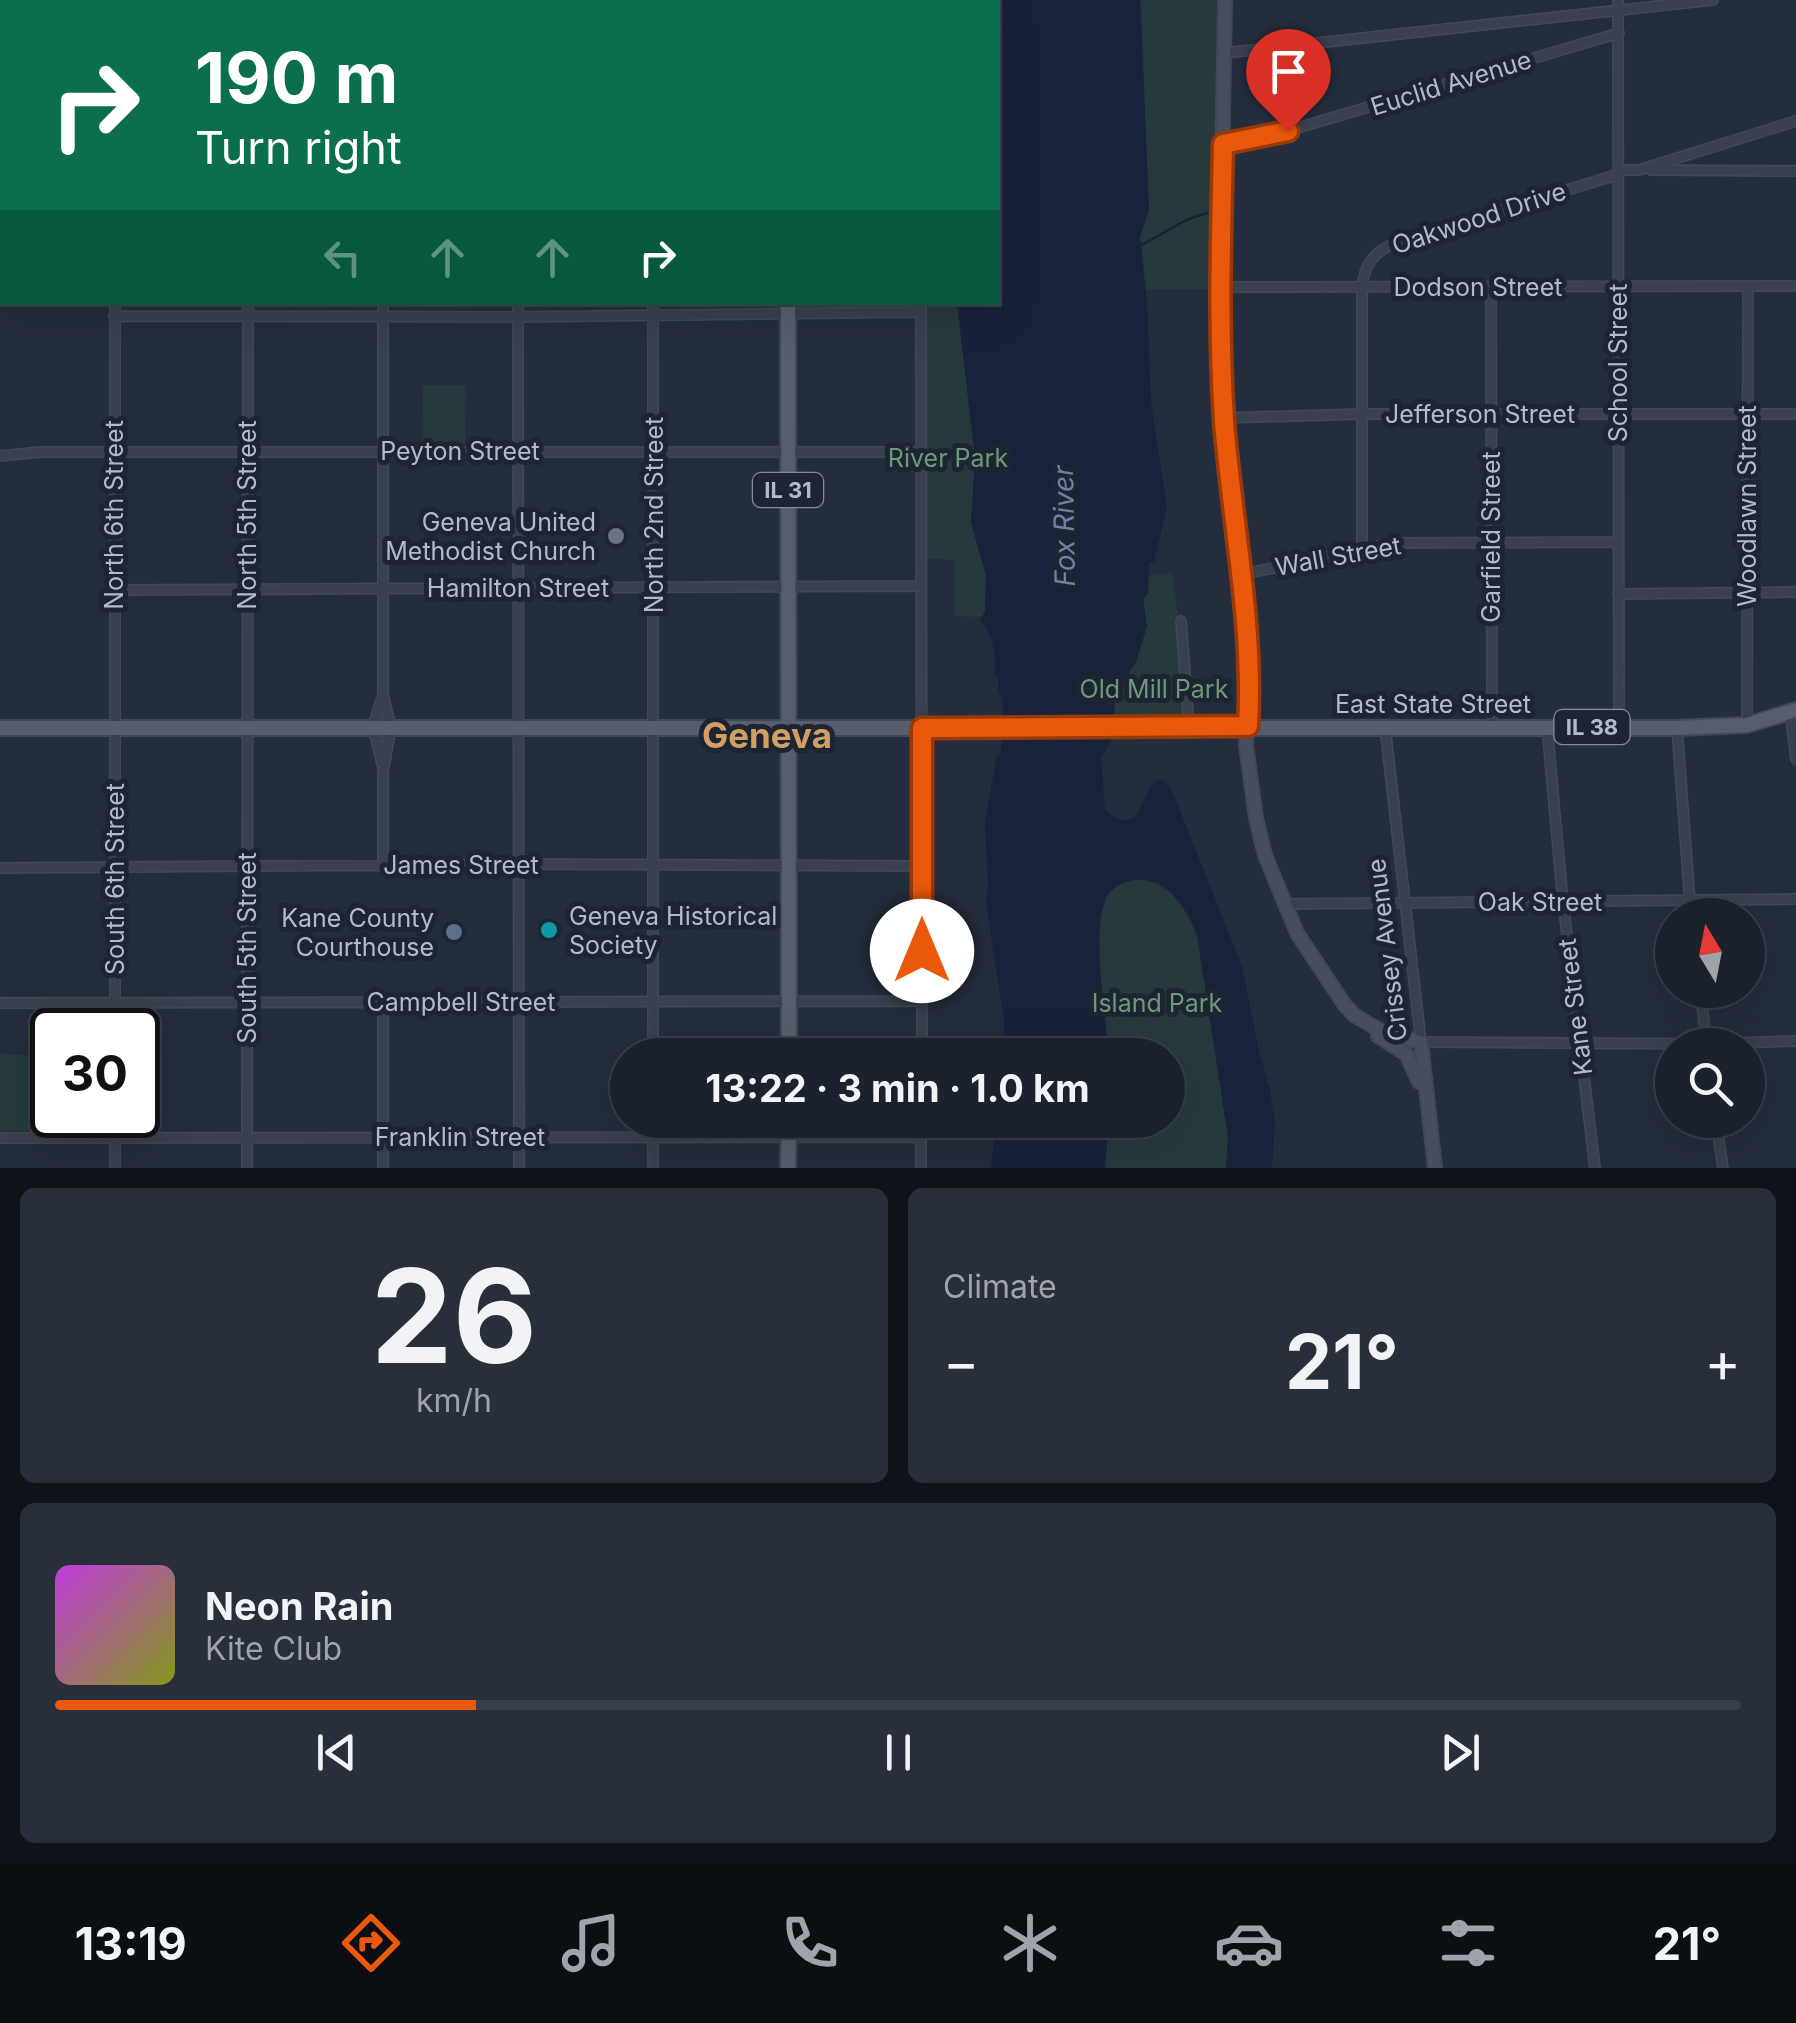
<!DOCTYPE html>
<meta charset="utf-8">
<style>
:root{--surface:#1b222e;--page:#282f3a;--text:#f1f3f6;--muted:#a0a4aa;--line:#393f4a;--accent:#ea580c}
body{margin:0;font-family:Inter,sans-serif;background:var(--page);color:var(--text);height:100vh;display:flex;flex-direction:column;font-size:38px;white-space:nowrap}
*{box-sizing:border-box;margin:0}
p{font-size:32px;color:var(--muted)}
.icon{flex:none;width:55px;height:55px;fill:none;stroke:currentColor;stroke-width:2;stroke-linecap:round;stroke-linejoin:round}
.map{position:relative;height:1168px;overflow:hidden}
.panel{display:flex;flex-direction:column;gap:20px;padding:20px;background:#0f1319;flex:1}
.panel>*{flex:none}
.top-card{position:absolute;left:0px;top:0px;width:1000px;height:305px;box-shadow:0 10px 40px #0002,0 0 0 2px var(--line);background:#0b6e4f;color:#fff;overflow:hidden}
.needle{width:65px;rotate:350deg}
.buttons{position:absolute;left:1655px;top:898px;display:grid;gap:20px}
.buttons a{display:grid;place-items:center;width:110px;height:110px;border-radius:50%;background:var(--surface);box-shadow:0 10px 40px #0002,0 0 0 2px var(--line);font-size:50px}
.speed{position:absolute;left:30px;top:1008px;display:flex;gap:20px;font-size:50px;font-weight:700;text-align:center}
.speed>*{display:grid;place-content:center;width:130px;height:130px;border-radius:50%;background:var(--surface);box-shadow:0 10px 40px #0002,0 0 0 2px var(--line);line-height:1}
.speed .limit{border:5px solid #111;border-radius:15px;background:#fff;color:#111}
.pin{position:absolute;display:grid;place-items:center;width:85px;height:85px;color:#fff;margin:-102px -42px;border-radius:50% 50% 50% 0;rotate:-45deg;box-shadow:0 0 10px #0007}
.pin .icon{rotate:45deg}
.me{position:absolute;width:110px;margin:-55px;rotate:0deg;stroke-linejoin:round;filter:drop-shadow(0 0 8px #0008)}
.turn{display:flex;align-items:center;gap:35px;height:210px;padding:0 30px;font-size:45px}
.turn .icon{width:130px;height:130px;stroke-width:2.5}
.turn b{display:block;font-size:70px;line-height:85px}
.lanes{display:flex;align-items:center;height:95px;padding:0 30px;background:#0003;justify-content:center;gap:50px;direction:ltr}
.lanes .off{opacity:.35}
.big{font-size:75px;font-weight:700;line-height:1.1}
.panel .widget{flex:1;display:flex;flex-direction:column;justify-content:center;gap:15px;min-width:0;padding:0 35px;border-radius:15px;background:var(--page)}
.panel .dial{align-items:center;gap:0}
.dial b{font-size:130px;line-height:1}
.song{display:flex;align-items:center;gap:30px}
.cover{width:120px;height:120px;border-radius:15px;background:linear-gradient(135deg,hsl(290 70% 55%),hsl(70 70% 35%))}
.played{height:10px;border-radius:5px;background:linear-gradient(90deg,var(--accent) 25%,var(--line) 25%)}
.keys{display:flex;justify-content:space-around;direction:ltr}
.heat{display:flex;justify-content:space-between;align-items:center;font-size:55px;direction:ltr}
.panel .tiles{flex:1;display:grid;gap:20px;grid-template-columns:1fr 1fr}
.widget:last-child{grid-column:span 2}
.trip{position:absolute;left:610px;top:1038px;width:575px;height:100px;border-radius:50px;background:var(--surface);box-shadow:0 10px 40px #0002,0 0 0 2px var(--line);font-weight:700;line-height:100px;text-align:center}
.tabs{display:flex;height:160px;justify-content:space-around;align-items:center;background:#0b0e12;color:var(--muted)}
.tabs .icon{width:70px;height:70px}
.tabs .current{color:var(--accent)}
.tabs b{font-size:45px;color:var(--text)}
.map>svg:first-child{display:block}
</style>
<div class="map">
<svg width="1796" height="1168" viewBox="0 0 1796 1168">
<rect width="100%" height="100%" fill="#242d3d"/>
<path fill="#263a3e" d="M1141 0H1217L1216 57 1222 58 1215 289 1146 290 1140 237 1149 210Z
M921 303H957L975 457 971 523 986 575 985 612 982 617 954 616 955 560 921 558Z
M423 385H466L465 446 422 447Z
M1172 573 1183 652 1186 716 1114 722 1115 695 1136 662 1147 626 1142 604 1148 593 1149 576Z
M1135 879C1169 882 1184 905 1197 935L1228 1137 1226 1168H1105L1109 1120H1168V1055H1109C1106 1019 1086 914 1113 889 1119 884 1127 882 1135 879Z
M0 1053 52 1058V1115H106V1131H0Z"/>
<path fill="#18233b" d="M909 0H1140L1149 210 1140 237 1147 302 1151 403 1167 507 1154 562H1149L1148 593 1143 598 1147 626 1136 662 1115 695 1113 738 1101 758 1105 810C1144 842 1139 788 1160 779L1167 783 1175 798 1242 966 1259 1051 1270 1090 1275 1123 1272 1168H1226L1228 1137 1197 935C1187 912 1174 884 1146 880 1131 878 1113 884 1106 898 1091 932 1106 1016 1109 1055H1003L1004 1020 986 903 988 885 985 822 997 755H1001L1003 699 998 693V676L995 675C995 653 995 638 980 620L985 612 986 575 971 523 975 457 957 303 998 302V2Z
M997 1120H1109L1105 1168H991Z"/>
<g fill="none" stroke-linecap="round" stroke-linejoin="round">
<path stroke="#18233b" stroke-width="2.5" d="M1141 245C1167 233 1180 219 1208 213"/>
<g stroke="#414856" stroke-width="12">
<path id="minor" d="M128 0V2
M1618 0 1619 727
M1225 53 1713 0
M0 67H2
M0 130 2 149
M1223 144 1287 131 1619 33
M1619 170H1639L1796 121
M1651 170 1796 171
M0 197 2 196
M1220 287 1796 286
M1491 287 1492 727
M115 302V1030
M518 302 519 1168
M653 302V1055
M921 302 922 1055
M114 316 518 317 921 312
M1224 418 1361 414H1796
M0 456 40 452H921
M1362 548V287C1364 266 1373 252 1393 244L1619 174
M1239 575 1392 543 1618 542
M114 590 921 586
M1618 594 1796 592
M1181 621 1189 726
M1790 712 1796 759
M1747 725 1748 286
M1385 727 1421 1042 1707 1044 1796 1041
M1547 727 1563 902 1595 1168
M1677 728 1691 915
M382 764 373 727 382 697
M383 866V772L391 727 383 695V302
M0 868 518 864 923 866
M1283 904 1796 899
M1700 990 1707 1045
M0 1003 922 1001
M115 1115V1168
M653 1120V1168
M1716 1120 1723 1168
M0 1138 921 1137
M247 1168 248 302
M383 1168V1003
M921 1168V1120"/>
</g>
<g stroke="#414856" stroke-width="16">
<path id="secondary" d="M1225 0 1220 287 1224 418 1247 645 1250 702 1246 745 1256 818 1265 855 1297 933 1344 1004 1354 1015 1381 1031 1421 1042 1435 1168
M1378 1036 1406 1054 1419 1082"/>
</g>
<g stroke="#414856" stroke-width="18">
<path id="primary" d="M789 0V2
M788 302 789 1055
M0 728H1677L1747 725 1796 710
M788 1168 789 1120"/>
</g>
<use href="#minor" stroke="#383f4d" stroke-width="9"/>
<use href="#secondary" stroke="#464e60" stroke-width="12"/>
<use href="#primary" stroke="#565e6d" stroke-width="14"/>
</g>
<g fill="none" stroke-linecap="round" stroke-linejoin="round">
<g stroke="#983908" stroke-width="25">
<path id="route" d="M922 951V728L1248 726C1254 625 1232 522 1224 421 1218 328 1221 236 1223 144L1288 131"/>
</g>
<use href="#route" stroke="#ea580c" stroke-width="18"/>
</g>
<circle fill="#6b7280" stroke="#1d2432" stroke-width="4" cx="616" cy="536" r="10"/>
<circle fill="#0f9aa8" stroke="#1d2432" stroke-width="4" cx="549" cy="930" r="10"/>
<circle fill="#5c6f8a" stroke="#1d2432" stroke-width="4" cx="454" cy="932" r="10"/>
<g text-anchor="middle" stroke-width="10" stroke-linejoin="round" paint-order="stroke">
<g fill="#1d2432" stroke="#878d9c" stroke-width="2.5">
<rect x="753" y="473" width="70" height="34" rx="8"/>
<rect x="1554.5" y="710" width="75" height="34" rx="8"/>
</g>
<g font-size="22" font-weight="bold" fill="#b4bac9">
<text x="788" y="498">IL 31</text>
<text x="1592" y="735">IL 38</text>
</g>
<g font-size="25" fill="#b4bac9" stroke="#1d2432">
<text transform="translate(1451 83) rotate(-17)" y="9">Euclid Avenue</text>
<text transform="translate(1479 218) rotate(-18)" y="9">Oakwood Drive</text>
<text x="1478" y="296">Dodson Street</text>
<text transform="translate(1618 363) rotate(-90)" y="9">School Street</text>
<text x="1480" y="423">Jefferson Street</text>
<text x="460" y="460">Peyton Street</text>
<text transform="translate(1747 506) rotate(-90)" y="9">Woodlawn Street</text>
<text transform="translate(114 515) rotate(-90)" y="9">North 6th Street</text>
<text transform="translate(247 515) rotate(-90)" y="9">North 5th Street</text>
<text transform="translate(654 515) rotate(-90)" y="9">North 2nd Street</text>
<text transform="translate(1491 537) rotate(-90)" y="9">Garfield Street</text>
<text transform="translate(1338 556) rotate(-10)" y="9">Wall Street</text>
<text x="518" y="597">Hamilton Street</text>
<text x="1433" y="713">East State Street</text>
<text x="461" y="874">James Street</text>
<text transform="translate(115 879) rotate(-90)" y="9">South 6th Street</text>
<text x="1540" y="911">Oak Street</text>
<text transform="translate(247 948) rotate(-90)" y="9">South 5th Street</text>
<text transform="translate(1387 950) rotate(-97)" y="9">Crissey Avenue</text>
<text x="461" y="1011">Campbell Street</text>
<text transform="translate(1575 1007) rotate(-97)" y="9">Kane Street</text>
<text x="460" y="1146">Franklin Street</text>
</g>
<g font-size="25" fill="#6c997a" stroke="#1d2432">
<text x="948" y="467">River Park</text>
<text x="1154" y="698">Old Mill Park</text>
<text x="1157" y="1012">Island Park</text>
</g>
<g font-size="25" fill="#b4bac9" stroke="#1d2432" text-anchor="end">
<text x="596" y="531">Geneva United<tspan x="596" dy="29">Methodist Church</tspan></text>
<text x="569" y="925" text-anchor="start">Geneva Historical<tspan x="569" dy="29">Society</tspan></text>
<text x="434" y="927">Kane County<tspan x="434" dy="29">Courthouse</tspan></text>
</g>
<g font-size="28" font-style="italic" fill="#6e81a7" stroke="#1d2432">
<text transform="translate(1064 526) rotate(-91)" y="10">Fox River</text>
</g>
<g font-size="35" font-weight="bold" fill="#d39e65" stroke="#1d2432">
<text x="767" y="748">Geneva</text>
</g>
</g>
</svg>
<div class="buttons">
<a><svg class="needle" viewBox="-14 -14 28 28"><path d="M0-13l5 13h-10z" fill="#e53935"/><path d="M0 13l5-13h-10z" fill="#a0a4aa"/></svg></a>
<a><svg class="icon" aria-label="search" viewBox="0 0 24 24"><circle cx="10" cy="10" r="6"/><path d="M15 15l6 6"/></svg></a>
</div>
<div class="speed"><div class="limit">30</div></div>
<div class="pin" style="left:1288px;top:131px;background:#d93025"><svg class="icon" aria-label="arrive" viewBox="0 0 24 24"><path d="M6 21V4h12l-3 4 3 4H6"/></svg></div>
<svg class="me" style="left:922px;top:951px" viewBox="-20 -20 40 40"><circle r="19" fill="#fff"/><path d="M0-13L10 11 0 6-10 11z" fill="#ea580c"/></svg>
<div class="trip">13:22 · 3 min · 1.0 km</div>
<div class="top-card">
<div class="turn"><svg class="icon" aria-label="right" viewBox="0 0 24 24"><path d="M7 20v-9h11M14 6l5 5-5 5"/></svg><div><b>190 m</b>Turn right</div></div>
<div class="lanes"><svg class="icon off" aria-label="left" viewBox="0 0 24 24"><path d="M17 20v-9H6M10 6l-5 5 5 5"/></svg><svg class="icon off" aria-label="ahead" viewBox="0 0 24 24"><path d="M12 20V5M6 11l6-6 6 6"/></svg><svg class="icon off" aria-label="ahead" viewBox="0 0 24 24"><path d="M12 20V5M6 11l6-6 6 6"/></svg><svg class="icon" aria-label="right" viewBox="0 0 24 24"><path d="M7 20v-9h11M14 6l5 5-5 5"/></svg></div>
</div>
</div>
<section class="panel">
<div class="tiles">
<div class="widget dial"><b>26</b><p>km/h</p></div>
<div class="widget"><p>Climate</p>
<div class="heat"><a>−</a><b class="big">21°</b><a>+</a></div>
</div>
<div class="widget">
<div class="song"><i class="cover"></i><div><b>Neon Rain</b><p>Kite Club</p></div></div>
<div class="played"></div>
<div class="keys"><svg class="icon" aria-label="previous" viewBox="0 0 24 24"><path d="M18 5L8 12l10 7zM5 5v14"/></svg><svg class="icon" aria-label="pause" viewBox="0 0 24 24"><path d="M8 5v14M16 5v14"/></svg><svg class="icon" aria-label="next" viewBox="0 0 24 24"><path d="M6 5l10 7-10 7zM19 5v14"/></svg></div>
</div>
</div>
</section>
<nav class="tabs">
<b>13:19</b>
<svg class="icon current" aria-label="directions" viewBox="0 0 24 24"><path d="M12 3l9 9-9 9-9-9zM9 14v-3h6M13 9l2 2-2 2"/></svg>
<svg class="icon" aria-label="music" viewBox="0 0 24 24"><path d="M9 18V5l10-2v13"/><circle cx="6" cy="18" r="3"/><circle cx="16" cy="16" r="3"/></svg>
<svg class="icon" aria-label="phone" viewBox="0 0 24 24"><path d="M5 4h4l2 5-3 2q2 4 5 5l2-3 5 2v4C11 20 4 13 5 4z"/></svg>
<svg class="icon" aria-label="climate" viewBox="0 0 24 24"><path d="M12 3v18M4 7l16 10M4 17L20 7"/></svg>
<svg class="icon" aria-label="car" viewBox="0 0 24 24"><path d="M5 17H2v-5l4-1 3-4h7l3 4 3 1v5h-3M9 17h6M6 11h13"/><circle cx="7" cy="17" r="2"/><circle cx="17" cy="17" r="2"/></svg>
<svg class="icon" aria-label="filters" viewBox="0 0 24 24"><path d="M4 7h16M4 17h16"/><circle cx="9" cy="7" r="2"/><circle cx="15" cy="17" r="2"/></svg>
<b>21°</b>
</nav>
